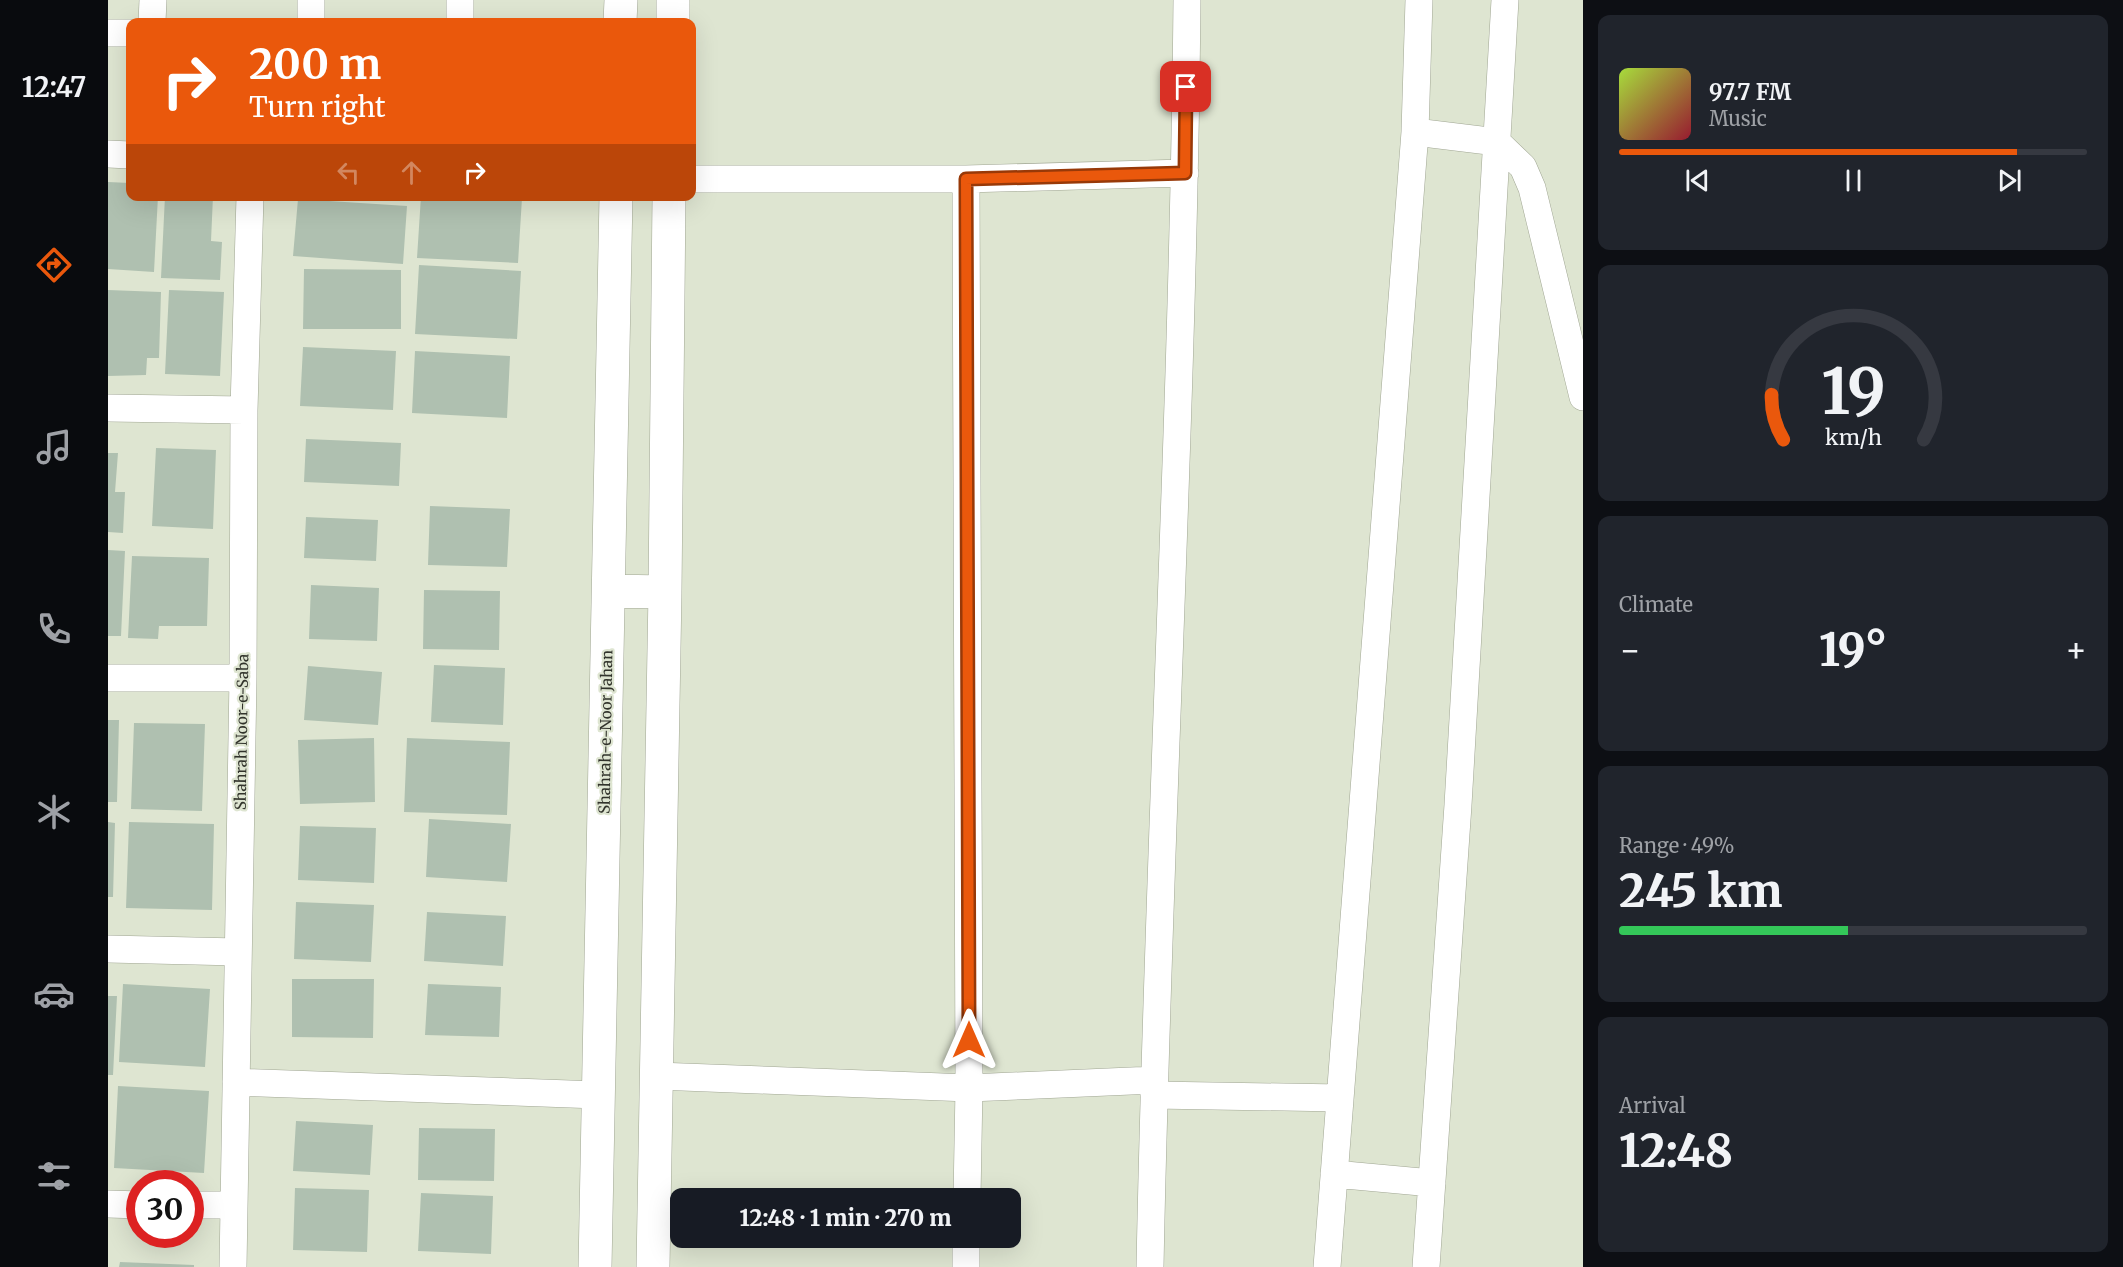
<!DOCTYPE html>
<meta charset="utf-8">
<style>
:root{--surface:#171b24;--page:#20242c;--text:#f1f3f6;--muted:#9ea1a6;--line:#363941;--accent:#ea580c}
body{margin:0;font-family:Merriweather,serif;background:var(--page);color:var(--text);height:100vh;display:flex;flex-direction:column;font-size:22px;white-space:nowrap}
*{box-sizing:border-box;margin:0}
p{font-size:20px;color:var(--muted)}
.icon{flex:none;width:33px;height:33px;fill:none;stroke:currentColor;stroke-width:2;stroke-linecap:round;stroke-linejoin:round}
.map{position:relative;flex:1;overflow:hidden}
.drawer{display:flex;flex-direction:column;gap:15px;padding:15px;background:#0d0f14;width:540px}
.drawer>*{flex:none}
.top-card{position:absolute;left:18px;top:18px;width:570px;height:183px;border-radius:12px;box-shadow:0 6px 24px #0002;background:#ea580c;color:#fff;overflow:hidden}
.speed{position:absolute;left:18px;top:1170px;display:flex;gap:12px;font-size:30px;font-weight:700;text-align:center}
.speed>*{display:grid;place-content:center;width:78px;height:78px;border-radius:50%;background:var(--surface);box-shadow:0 6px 24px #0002;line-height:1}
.speed .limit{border:9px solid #d22;background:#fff;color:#111}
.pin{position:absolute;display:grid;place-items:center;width:51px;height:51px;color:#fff;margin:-26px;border-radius:12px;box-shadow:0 3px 9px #0006}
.me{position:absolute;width:66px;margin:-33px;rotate:0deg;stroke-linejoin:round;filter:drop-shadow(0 0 4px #0008)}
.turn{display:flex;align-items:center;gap:21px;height:126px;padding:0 24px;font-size:27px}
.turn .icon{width:78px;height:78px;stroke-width:2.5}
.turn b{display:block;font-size:42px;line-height:51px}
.lanes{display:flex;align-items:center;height:57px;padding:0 24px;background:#0003;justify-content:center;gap:30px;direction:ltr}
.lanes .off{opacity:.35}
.big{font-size:45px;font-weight:800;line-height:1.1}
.drawer .tile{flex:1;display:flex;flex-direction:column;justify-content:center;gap:9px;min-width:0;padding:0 21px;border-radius:12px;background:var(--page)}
.drawer .dial{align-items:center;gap:0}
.dial svg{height:156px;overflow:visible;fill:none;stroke:var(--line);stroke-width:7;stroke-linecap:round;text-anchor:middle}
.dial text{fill:var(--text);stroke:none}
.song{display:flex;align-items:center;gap:18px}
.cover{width:72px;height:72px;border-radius:9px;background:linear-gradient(135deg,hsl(80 70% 55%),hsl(350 70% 35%))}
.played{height:6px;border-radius:3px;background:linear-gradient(90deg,var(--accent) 85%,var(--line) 85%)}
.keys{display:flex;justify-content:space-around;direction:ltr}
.heat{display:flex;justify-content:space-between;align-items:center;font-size:33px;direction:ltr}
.charge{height:9px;border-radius:4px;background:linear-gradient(90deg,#34c759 49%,var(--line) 0)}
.trip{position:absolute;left:562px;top:1188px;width:351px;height:60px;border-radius:12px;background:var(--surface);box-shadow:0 6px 24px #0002;font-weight:800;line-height:60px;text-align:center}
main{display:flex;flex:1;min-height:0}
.tab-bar{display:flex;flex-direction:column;width:108px;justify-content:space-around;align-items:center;background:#090b0e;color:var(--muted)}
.tab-bar .icon{width:42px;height:42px}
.tab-bar .selected{color:var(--accent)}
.tab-bar b{font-size:27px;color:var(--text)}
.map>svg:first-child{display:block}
</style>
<main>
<nav class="tab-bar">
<b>12:47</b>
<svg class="icon selected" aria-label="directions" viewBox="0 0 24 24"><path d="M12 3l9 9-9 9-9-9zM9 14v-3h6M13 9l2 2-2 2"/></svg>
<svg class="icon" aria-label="music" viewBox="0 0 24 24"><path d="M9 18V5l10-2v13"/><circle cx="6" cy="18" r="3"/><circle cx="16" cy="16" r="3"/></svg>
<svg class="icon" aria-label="phone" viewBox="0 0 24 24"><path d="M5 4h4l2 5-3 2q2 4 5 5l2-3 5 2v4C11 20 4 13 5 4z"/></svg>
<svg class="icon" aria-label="climate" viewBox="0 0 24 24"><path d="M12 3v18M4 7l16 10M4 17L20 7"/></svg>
<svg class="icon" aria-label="car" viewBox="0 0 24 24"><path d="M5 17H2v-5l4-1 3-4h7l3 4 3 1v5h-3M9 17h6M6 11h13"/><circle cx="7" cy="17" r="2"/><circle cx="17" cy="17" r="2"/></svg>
<svg class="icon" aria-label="filters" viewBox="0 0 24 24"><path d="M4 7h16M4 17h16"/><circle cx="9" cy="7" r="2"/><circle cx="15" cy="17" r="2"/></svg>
</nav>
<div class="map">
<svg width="1475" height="1267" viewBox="0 0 1475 1267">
<rect width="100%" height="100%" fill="#dee5d1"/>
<path fill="#afc0b0" d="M0 182 22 183V196H50L46 272 0 269Z
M57 196H105L103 241 114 242 112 280 53 278Z
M313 196 414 198 410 263 309 258Z
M190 199 299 206 295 264 185 256Z
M311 265 413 271 409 339 307 334Z
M196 269 293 270V329H195Z
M0 290 53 292 51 358H39L38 375 0 376Z
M61 290 116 292 112 376 57 374Z
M195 347 288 351 285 410 192 406Z
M307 351 402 356 399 418 304 413Z
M198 439 293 443 291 486 196 482Z
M48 448 108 450 105 529 44 526Z
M0 453H10L7 492H17L15 533 0 532Z
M322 506 402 509 399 567 320 565Z
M198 517 270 520 268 561 196 558Z
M0 550 17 551 13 636H0Z
M24 556 101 558 99 626H51L50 639 20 638Z
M203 585 271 588 269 641 201 639Z
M316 590 392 591 391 650 315 649Z
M326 665 397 668 395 725 323 722Z
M200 666 274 672 270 725 196 720Z
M0 720H11L9 802H0Z
M26 723 97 724 94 811 23 809Z
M266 738 267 802 192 804 190 740Z
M299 738 402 742 399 815 296 812Z
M321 819 403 824 399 882 318 877Z
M0 822 7 823 5 897H0Z
M21 822 106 824 104 910 18 908Z
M192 826 268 828 266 883 190 880Z
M188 902 266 905 263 962 186 959Z
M319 912 398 916 395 966 316 961Z
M184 979H266L265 1038 184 1037Z
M15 984 102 989 97 1067 11 1062Z
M320 984 393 987 391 1037 317 1035Z
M0 996H9L5 1075H0Z
M10 1086 101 1091 96 1173 6 1168Z
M188 1121 265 1125 262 1175 185 1171Z
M311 1128 387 1129 386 1181 310 1180Z
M187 1188 261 1190 259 1252 185 1250Z
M313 1193 385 1196 383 1254 310 1251Z
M12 1262 86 1265V1267H11Z"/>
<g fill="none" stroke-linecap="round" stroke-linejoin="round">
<g stroke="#a0a693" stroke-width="28">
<path id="minor" d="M44 22 45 0
M203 22V0
M352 22V0
M0 33H22
M1307 132 1389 142 1415 167 1424 188 1475 397
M0 154 22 155
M584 179H858L1077 173
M858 179 861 1088 859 1198
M0 408 136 410
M0 678H135
M0 949 130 952
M549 1076 861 1088 1046 1080
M128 1082 490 1095
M1046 1095 1232 1098
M1226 1174 1324 1183
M0 1204 32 1205
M82 1205H126
M125 1267 135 678 136 410 142 196
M858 1267V1238
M1042 1267C1050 845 1075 422 1079 0
M1219 1267 1307 132 1311 0
M1318 1267 1350 805 1397 0"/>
</g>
<g stroke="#a0a693" stroke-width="34">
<path id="secondary" d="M512 22 513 0
M565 22V0
M501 591 557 592
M487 1267 508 196
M545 1267 557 592 561 196"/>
</g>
<use href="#minor" stroke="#fff" stroke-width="27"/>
<use href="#secondary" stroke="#fff" stroke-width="33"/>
</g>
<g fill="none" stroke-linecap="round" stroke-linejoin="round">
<g stroke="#983908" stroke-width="15">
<path id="route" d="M861 1040 858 179 1077 173 1078 87"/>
</g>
<use href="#route" stroke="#ea580c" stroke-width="10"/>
</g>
<g text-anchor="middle" stroke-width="4.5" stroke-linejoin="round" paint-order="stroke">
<g font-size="15" fill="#31332b" stroke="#dee5d1">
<text transform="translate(134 732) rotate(-89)" y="5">Shahrah Noor-e-Saba</text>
<text transform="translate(498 732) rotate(-89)" y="5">Shahrah-e-Noor Jahan</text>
</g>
</g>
</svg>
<div class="speed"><div class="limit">30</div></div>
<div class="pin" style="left:1078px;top:87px;background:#d93025"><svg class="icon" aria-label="arrive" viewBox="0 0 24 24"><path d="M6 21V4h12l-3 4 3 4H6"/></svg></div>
<svg class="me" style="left:861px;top:1040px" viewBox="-20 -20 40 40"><path d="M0-17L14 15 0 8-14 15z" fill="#ea580c" stroke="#fff" stroke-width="4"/></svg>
<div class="trip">12:48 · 1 min · 270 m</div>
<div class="top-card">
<div class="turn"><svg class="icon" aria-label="right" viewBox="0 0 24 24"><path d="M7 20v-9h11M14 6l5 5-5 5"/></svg><div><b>200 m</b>Turn right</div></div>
<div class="lanes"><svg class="icon off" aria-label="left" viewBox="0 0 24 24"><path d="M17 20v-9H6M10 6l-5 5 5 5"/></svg><svg class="icon off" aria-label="ahead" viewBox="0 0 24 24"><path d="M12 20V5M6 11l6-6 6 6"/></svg><svg class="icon" aria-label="right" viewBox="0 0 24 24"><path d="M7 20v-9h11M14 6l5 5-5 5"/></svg></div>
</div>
</div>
<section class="drawer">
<div class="tile">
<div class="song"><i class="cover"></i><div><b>97.7 FM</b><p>Music</p></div></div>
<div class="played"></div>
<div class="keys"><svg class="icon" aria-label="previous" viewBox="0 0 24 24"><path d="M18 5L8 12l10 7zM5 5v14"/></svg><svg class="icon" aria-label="pause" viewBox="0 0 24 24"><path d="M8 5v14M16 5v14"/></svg><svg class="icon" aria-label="next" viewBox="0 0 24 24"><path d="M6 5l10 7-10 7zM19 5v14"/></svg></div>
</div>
<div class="tile dial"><svg viewBox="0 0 100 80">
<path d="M14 69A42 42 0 1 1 86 69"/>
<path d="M14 69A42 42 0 0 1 8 46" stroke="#ea580c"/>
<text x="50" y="56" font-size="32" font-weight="700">19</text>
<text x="50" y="72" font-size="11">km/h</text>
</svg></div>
<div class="tile"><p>Climate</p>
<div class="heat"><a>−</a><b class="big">19°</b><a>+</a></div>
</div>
<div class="tile"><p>Range · 49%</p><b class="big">245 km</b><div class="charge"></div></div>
<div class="tile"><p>Arrival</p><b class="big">12:48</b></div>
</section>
</main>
